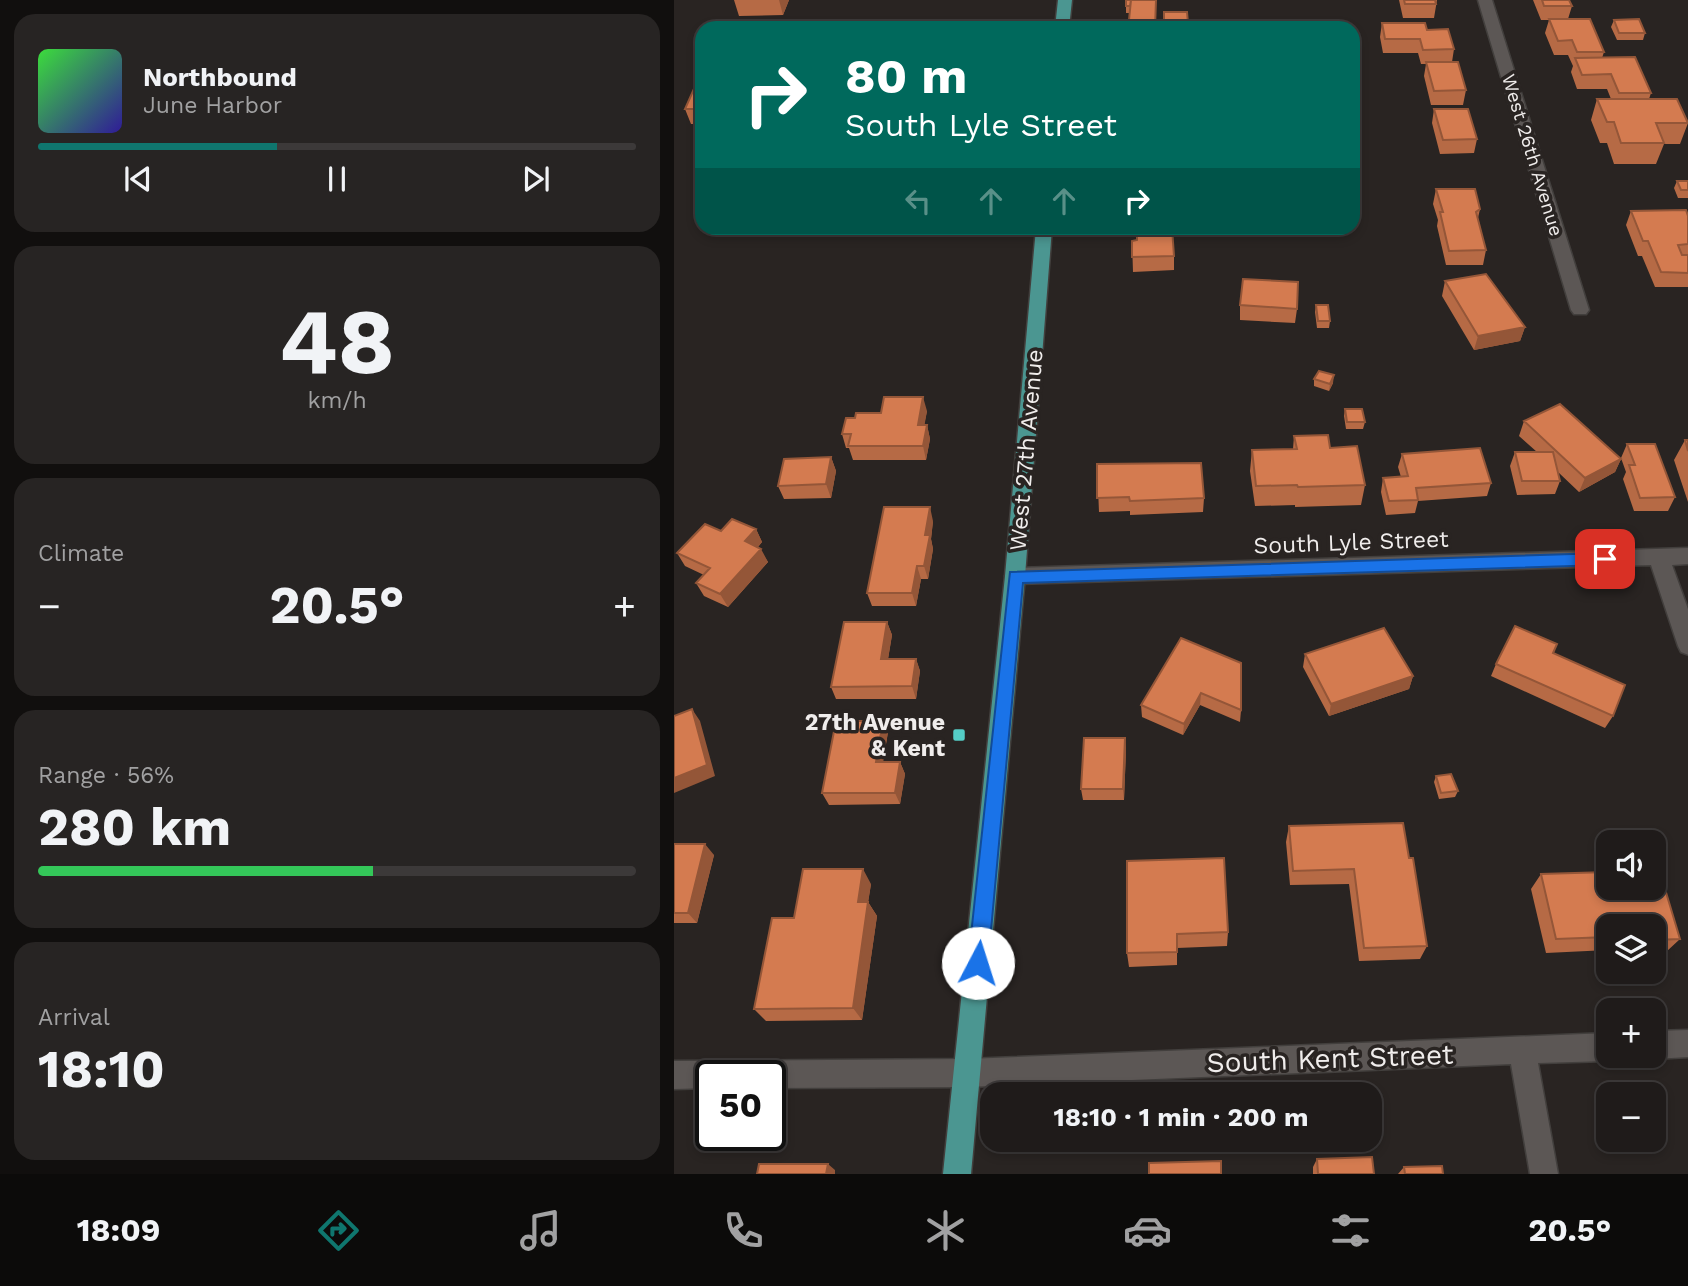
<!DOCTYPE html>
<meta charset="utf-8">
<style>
:root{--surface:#1f1b1a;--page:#272423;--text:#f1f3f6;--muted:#a1a1a2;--line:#3c3939;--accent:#0f766e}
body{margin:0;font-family:"Work Sans",sans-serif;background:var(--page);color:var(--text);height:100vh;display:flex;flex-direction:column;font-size:26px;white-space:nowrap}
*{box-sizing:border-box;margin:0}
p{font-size:23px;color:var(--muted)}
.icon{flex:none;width:38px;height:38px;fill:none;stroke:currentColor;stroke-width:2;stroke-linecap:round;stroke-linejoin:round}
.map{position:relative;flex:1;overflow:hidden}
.details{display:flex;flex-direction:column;gap:14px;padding:14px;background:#110f0e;width:674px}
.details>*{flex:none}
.hud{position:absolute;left:21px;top:21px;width:665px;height:214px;border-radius:21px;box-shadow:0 4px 10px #0003,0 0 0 2px var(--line);background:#00695c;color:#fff;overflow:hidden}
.tools{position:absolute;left:922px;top:830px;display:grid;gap:14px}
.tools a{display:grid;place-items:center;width:70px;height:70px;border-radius:14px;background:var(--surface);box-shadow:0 4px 10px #0003,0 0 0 2px var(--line);font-size:35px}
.speed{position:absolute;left:21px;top:1060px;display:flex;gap:14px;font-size:35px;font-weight:700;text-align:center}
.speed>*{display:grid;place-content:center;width:91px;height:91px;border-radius:50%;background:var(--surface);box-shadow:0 4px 10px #0003,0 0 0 2px var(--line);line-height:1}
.speed .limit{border:4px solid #111;border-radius:10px;background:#fff;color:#111}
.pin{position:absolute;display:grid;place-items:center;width:60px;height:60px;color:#fff;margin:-30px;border-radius:14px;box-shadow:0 4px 10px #0006}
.me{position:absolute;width:77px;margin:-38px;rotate:5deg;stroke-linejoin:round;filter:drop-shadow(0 0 5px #0008)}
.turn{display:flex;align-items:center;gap:24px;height:147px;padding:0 35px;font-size:32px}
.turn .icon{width:91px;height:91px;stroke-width:2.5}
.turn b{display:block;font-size:49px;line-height:60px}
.lanes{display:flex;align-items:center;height:66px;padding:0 35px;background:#0003;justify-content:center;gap:35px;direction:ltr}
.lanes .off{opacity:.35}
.big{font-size:52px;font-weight:700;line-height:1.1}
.details .card{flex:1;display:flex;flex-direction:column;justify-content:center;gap:10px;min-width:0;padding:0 24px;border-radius:21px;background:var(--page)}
.details .dial{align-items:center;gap:0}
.dial b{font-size:91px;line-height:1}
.song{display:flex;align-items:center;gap:21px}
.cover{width:84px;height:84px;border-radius:10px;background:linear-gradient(135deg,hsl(120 70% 55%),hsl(250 70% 35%))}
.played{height:7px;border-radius:4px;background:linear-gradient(90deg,var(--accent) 40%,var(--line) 40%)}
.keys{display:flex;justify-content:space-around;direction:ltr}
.heat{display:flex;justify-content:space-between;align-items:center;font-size:38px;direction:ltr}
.charge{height:10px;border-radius:5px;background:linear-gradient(90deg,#34c759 56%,var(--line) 0)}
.trip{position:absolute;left:306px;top:1082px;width:402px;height:70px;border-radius:21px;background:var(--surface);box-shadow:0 4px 10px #0003,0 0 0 2px var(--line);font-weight:700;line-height:70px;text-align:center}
.menu{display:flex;height:112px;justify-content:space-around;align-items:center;background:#0c0b0a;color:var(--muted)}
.menu .icon{width:49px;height:49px}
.menu .selected{color:var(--accent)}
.menu b{font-size:32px;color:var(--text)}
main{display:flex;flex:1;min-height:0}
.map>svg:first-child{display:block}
</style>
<main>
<section class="details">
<div class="card">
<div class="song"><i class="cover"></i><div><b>Northbound</b><p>June Harbor</p></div></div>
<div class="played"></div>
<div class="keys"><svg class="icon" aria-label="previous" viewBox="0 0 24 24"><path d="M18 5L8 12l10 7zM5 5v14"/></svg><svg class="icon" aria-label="pause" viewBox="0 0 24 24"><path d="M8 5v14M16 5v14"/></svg><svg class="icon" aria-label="next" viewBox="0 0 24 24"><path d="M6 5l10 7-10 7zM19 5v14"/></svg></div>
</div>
<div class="card dial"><b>48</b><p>km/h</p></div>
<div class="card"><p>Climate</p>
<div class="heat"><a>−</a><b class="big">20.5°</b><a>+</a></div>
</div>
<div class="card"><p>Range · 56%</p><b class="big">280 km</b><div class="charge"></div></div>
<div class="card"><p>Arrival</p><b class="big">18:10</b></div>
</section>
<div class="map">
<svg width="1015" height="1174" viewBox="0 0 1015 1174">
<rect width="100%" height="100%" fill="#292422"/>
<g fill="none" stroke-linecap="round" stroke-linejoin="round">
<g stroke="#423f3d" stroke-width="3">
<path id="minor" d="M804 0H818L915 310 912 314H900L897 310Z
M1015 548V564L998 565 1015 612V655L1007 652 1004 646 977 565 341 584 334 582 331 576 334 570 341 568Z
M1015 1030V1057L980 1059 972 1055H980V1031Z
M934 1033V1055L944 1057 934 1061 864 1063 884 1174H856L837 1064 293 1087 96 1088V1076H37V1088L0 1089V1061L293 1059Z"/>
</g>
<g stroke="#423f3d" stroke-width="3">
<path id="major" d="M384 0H398L395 28H381Z
M362 228H378L351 576 297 1174H269L331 576Z"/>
</g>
<use href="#minor" fill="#5c5755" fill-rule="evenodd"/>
<use href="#major" fill="#4b9691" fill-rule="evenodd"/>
</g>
<path fill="#b66a45" d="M60 0H115L109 15 65 16Z
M452 0H482V28H449L455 20 456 13H452Z
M725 0H763L760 18H729Z
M859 0H895L898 6 894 19 930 52 928 58 977 93 975 99 1014 123 1006 144H990L982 164H940L933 143H926L917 120 923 99H937L933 89H903L897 72 899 66 894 55H880L871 33 875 20H867Z
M490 12H513L514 28H490Z
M940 20 971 33 969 40H943L937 27Z
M708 23 753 30 780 49 778 62 792 90 789 105H757L750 76 752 64H747L744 53H709L706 37Z
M28 82V124H17L11 109Z
M760 109 803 139 800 153 766 154 758 123Z
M1003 181H1014V198H1004L1000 188Z
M762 189 806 209 804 218 812 250 809 265H772L763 226 764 220 759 204Z
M957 211 1014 216V287H981L968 256H964L952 225Z
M458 241 500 256V270L459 272Z
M771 281 851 327 846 341 800 350 768 296Z
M566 305 623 309 621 323 566 320Z
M642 305 656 321 655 328H643L641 312Z
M640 379 659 383 655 391 640 386Z
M671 409 691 422 689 429H672L670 416Z
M253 411 250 425H253L256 439 252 460H179L175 448H172L168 434 181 418 207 413Z
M850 421 947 459 941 472 905 492 884 472 886 481 881 494 843 495 836 466 841 452H863L845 436Z
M620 436 656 448 691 485 687 505 621 507V505L581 506 576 471 578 450 619 449Z
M1011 440H1014V502L1000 460Z
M953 444 1001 497 994 511H960L949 479 952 472 947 458Z
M728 454 817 483 813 496 744 501 741 513 712 515 707 492 709 478 727 477 724 467Z
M157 457 162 471 157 498 110 499 104 486Z
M423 464 530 498 529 512 456 515V511L425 512Z
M259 521 257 539 259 549 254 579H247L242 606H198L193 593Z
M82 529 88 542 84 547 94 562 54 607 30 596 22 583 30 575 11 566 3 553 47 531Z
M213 622 218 635 214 659H242L246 671 242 699H162L157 687Z
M507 638 567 710 566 722 526 705 509 735 468 717 467 705Z
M879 653 939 716 931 728 817 676 822 664Z
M631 654 739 676 735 689 655 716 629 667Z
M214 732 209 762H226L231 774 226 804 155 805 148 793Z
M451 738 452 750 450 800H409L407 789Z
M762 776 784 791 781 797 765 799 760 782Z
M615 826 735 858 753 946 746 959 685 961 675 884 616 885 612 842Z
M0 844 40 855 23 923H0Z
M453 861 554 932 553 946 503 948V965L455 967 453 953Z
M985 869 1006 939 992 952H980V926H934V950L872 953 857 889 867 874 934 872V887H980V870Z
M197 884 194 902 203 916 188 1020 92 1021 80 1009 120 918Z
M643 1159 700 1174H639V1167Z
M730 1167 769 1174H724Z"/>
<path fill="#945638" d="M105 0H115L109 15Z
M851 327 846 341 800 350 804 336Z
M660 375 659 383 655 391 656 384Z
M249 397 253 411 248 439 244 425Z
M253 425 256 439 252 460 249 446Z
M157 457 162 471 157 498 152 484Z
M947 459 941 472 905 492 911 478Z
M256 507 259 521 257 539 259 549 254 579 250 566 251 535Z
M82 529 88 542 77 555 71 541Z
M87 549 94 562 54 607 46 594Z
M243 566 247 579 242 606 238 593Z
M213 622 218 635 212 671 207 659Z
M242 659 246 671 242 699 238 686Z
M739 676 735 689 655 716 657 704Z
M527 693 526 705 509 735 510 724Z
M18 709 26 721 41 776 0 793V778Z
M209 721 214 732 207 774 202 762Z
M451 738 452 750 450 800 449 789Z
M226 762 231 774 226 804 221 793Z
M31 844 40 855 23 923 14 913Z
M189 869 197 884 192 916 184 902Z
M194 902 203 916 188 1020 179 1008Z
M154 1164 161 1170V1174H152Z"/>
<path fill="#d47b50" stroke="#945638" stroke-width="2" d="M452 0H461H457L456 6H452Z
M457 0H482L481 28H449L450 20H455Z
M730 0H761L762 4H731Z
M868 0H895L898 6H870Z
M490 12H513L514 23H490Z
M875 19H916L930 52H903L898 40 884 41Z
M965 19 971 33H945L940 20Z
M708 23H751L753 30 774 29 780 49 749 50 746 39H711Z
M961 57 977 93H945L937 74 908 75 901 58Z
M752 62H784L792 90 760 91Z
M23 82H28V109H11Z
M923 99H1003L1014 123H982L990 143H947L940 122H933Z
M760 109H794L803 139 769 140Z
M1003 181H1014V190H1007Z
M762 189H801L806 209 802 212 812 250 775 251 766 212H769Z
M1012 210 1014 216V244L1004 245 1008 255H1014V273L987 272 974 241H969L957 211Z
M463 228H498L500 256 458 257V241L463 240Z
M812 274 851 327 804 336 771 281Z
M569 279 624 282 623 309 566 305Z
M642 305H654L656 321H644Z
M645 371 660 375 656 384 640 379Z
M210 397H249L244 425H253L249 446H174L177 434H168L172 418H181L182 413H207Z
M886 404 947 459 911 478 850 421Z
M671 409H688L691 422H673Z
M654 435 656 448 683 446 691 485 624 487 623 485 582 486 578 450 623 449 620 436Z
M1011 440H1014V451Z
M953 444H981L1001 497 966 498 955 465H961Z
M806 448 817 483 742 488 744 500 715 501 709 478 734 476 728 454Z
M841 452H879L886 481H848Z
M157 457 152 484 104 486 110 459Z
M527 463 530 498 456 501 455 497 423 498V464Z
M210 507H256L251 535H256L250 566H243L238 593H193Z
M58 519 82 529 71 541 87 549 46 594 22 583 36 568 3 553 31 524 47 531Z
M170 622H213L207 659H242L238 686 157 687Z
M841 626 883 644 879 653 951 685 939 716 822 664Z
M710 628 739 676 657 704 631 654Z
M507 638 567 663V710L527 693 510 724 467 705Z
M18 709 33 765 0 778V716Z
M162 721H209L202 762H226L221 793H148Z
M410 738H451L449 789H407Z
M777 774 784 791 767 793 762 776Z
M729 823 735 858H739L753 946 690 948 680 869 619 871 615 826Z
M0 844H31L14 913H0Z
M550 858 554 932 503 934V952L453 953V861Z
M129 869H189L184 902H194L179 1008 80 1009 98 918H120Z
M985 869 1006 939 980 940V926H934V937L882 939 867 874 934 872V887H980V870Z
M698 1157 700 1174H644L643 1159Z
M547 1161V1174H475V1163Z
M85 1164H154L152 1174H83Z
M768 1166 769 1174H731L730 1167Z"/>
<path fill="#1a73e8" stroke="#114b97" stroke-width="2" d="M931 553 939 559 931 565 349 583 314 963 311 970 304 973 297 970 294 963 336 572Z"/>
<rect fill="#54cdc6" stroke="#292422" stroke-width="2.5" x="278" y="728" width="14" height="14" rx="3.5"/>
<g text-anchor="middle" stroke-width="7" stroke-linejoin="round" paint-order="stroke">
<g font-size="19" fill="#f0edec" stroke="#292422">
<text transform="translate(859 155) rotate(73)" y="7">West 26th Avenue</text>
</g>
<g font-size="23" fill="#f0edec" stroke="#292422">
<text transform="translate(352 450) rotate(-85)" y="8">West 27th Avenue</text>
<text transform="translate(677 542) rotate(-2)" y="8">South Lyle Street</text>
</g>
<g font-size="23" font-weight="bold" fill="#f0edec" stroke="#292422" text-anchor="end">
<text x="271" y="730">27th Avenue<tspan x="271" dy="26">&amp; Kent</tspan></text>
</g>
<g font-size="28" fill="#f0edec" stroke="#292422">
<text transform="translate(656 1058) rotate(-2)" y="10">South Kent Street</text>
</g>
</g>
</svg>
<div class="tools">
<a><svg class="icon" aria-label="sound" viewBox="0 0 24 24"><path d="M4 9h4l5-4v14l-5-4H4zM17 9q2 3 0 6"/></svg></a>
<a><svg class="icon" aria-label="layers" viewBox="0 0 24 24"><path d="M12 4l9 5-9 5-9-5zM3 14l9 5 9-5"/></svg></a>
<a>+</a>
<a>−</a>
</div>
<div class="speed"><div class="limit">50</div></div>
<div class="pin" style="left:931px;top:559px;background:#d93025"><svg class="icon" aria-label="arrive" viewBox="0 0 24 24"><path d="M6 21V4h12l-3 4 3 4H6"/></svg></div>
<svg class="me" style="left:304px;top:963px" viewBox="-20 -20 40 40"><circle r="19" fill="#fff"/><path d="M0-13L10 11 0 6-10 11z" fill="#1a73e8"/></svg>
<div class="trip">18:10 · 1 min · 200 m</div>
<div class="hud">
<div class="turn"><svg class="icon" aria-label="right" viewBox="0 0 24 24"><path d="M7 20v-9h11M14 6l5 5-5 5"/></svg><div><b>80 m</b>South Lyle Street</div></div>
<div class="lanes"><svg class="icon off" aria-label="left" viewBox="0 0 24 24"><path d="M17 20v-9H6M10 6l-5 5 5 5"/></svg><svg class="icon off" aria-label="ahead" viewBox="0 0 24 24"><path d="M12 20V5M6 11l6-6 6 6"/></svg><svg class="icon off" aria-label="ahead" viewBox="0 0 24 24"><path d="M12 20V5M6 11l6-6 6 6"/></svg><svg class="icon" aria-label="right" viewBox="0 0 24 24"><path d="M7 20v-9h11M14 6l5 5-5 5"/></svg></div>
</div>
</div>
</main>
<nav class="menu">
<b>18:09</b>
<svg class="icon selected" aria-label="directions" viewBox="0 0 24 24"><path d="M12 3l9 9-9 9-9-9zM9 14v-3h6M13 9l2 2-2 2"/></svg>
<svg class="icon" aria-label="music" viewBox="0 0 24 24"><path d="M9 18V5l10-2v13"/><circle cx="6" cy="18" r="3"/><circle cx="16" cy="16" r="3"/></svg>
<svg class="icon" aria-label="phone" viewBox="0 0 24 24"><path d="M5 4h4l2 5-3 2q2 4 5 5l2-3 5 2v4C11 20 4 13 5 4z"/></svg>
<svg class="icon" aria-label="climate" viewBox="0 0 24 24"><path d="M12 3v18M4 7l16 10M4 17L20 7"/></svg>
<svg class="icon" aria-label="car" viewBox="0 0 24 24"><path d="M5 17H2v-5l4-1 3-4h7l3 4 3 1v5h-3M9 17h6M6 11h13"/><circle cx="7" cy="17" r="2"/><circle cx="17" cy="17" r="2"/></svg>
<svg class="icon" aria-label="filters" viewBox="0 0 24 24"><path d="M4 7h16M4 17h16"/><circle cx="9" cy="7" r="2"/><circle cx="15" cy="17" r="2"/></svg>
<b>20.5°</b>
</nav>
